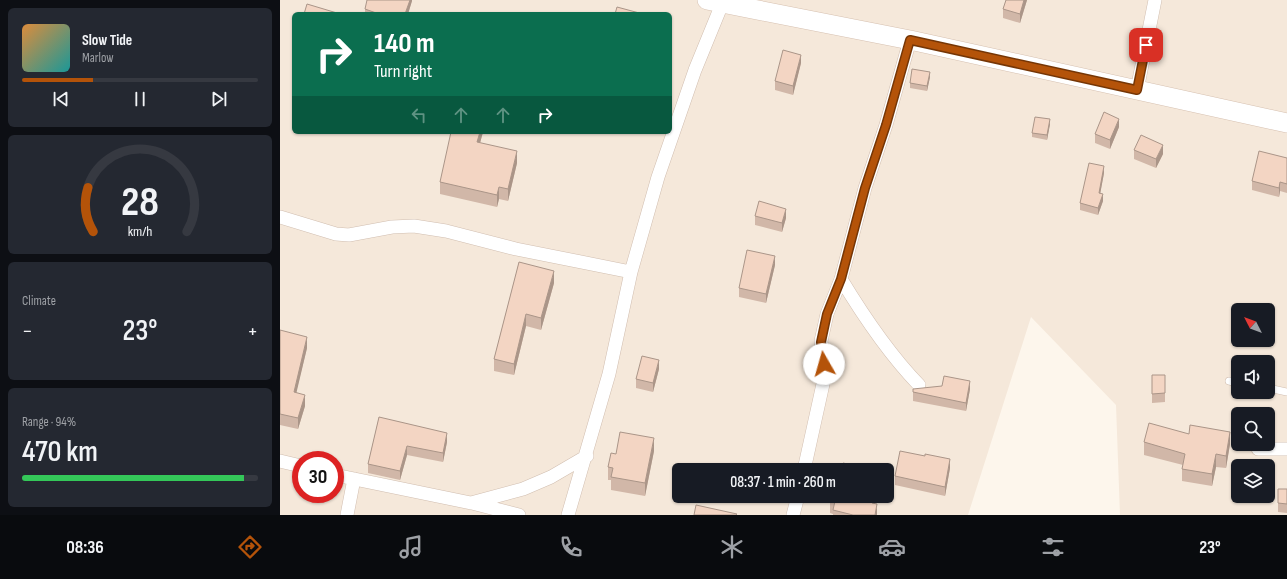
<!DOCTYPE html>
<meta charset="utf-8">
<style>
:root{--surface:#171b24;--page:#242831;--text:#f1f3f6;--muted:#9ea1a6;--line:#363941;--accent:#b45309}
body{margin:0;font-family:"Sofia Sans Condensed",sans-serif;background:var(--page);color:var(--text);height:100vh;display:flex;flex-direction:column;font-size:15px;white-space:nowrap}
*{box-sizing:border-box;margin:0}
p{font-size:13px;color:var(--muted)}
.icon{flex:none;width:22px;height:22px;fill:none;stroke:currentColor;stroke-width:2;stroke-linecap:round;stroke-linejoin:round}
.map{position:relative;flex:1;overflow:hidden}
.drawer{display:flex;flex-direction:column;gap:8px;padding:8px;background:#0d0f14;width:280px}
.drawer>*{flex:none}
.guide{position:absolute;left:12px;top:12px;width:380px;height:122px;border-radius:6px;box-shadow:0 1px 3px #0004;background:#0b6e4f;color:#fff;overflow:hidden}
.needle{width:26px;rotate:312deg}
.tools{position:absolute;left:951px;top:303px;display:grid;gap:8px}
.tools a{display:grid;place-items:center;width:44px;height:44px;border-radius:6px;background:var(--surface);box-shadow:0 1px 3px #0004;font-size:20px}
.speed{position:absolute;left:12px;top:451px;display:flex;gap:8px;font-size:20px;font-weight:700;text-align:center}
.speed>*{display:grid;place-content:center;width:52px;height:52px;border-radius:50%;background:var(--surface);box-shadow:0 1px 3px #0004;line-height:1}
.speed .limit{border:6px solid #d22;background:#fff;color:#111}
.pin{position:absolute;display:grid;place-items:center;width:34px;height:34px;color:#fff;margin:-17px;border-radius:8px;box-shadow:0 2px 6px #0006}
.me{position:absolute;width:44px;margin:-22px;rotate:353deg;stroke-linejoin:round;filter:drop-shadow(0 0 3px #0008)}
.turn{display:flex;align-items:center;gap:14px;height:84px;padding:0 16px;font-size:18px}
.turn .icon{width:52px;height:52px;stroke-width:2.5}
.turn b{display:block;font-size:28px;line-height:34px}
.lanes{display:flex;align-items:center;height:38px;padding:0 16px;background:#0003;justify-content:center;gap:20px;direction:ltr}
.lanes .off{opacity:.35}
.big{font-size:30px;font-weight:600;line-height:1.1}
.drawer .tile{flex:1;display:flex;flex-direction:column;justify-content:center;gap:6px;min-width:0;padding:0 14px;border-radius:6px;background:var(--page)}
.drawer .dial{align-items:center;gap:0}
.dial svg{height:104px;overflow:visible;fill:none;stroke:var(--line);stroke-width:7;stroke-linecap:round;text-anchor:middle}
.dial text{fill:var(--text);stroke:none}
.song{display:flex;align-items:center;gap:12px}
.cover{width:48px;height:48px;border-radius:6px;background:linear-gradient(135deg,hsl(30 70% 55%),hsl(180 70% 35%))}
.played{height:4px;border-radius:2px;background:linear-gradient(90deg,var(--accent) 30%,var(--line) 30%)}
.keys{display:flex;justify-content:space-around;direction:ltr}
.heat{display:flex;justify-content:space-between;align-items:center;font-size:22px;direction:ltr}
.charge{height:6px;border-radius:3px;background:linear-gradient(90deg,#34c759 94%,var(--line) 0)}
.trip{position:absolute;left:392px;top:463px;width:222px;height:40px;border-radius:6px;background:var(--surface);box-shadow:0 1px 3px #0004;font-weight:600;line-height:40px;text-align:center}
.menu{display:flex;height:64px;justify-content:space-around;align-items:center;background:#090b0e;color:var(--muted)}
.menu .icon{width:28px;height:28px}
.menu .on{color:var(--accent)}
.menu b{font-size:18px;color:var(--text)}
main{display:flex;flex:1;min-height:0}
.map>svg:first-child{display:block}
</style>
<main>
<section class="drawer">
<div class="tile">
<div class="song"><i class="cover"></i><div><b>Slow Tide</b><p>Marlow</p></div></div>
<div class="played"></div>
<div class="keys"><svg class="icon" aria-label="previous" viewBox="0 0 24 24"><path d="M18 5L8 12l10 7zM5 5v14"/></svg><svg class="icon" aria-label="pause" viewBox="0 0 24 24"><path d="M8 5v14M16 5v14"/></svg><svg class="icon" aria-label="next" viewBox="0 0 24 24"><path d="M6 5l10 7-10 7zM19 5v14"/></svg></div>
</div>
<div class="tile dial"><svg viewBox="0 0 100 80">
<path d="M14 69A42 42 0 1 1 86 69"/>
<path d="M14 69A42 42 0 0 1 10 35" stroke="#b45309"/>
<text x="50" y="56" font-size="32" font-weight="700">28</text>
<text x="50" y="72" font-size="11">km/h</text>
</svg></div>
<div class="tile"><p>Climate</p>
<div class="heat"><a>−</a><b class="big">23°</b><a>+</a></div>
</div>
<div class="tile"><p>Range · 94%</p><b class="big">470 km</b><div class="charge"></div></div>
</section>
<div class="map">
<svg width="1007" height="515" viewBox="0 0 1007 515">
<rect width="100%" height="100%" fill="#fdf6ec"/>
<path fill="#f5e8da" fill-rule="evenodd" d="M0 0H1007V515H840L836 405 751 317 688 515H0ZM14 14H390V132H14ZM958 310H988V340H958ZM958 362H988V392H958ZM958 414H988V444H958ZM21 460H55V494H21ZM958 466H988V496H958ZM399 470H607V496H399Z"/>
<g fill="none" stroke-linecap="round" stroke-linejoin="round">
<g stroke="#d1beb0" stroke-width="8">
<path id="service" d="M949 381 958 383
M988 388 1007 392"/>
</g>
<g stroke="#d1beb0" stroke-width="14">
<path id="minor" d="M857 90 875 0
M0 217 56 234 69 235 112 227 134 226 166 231 236 249 351 272
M561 279C584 317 608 353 639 385
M978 449H1007
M0 461 21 466
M524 470 545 375 541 341 547 314 561 279 585 188 606 125 630 40
M55 475 191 503 243 489 271 477 307 456
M192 503 239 515
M67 515 74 479
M288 515 329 374 351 272 378 177 415 70 442 4 446 0
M513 515 518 496"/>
</g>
<g stroke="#d6c0b0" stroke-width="20">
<path id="secondary" d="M427 0 630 40 1007 123"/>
</g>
<use href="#service" stroke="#fff" stroke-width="7"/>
<use href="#minor" stroke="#fff" stroke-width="13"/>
<use href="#secondary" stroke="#fff" stroke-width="19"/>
</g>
<path fill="#d1b7a8" d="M132 0 128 14H85V9Z
M726 0H747L740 23 723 18V9Z
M521 63 513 95 495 90V81Z
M650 77 647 91 630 88V83Z
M770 124 767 140 752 137V133Z
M839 127 830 149 815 143V134Z
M203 132 200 143 237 163 228 201 219 199 217 207 160 194V182Z
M854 150 883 154 876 168 854 159Z
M1007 158V193L1000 191 999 197 972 190V181Z
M824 173 820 194 823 201 818 215 800 210V203Z
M475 216 506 218 502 232 475 225Z
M239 262 274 283 261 330 246 326 234 375 214 371V359Z
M495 265 486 303 459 297V288Z
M0 330 27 348 16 392 25 406 18 429 0 425Z
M379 369 373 392 356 388V379Z
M872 375H885V402L872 403Z
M633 389H690L686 411 633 401Z
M99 417 167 442 163 462 127 455 120 480 88 473V464Z
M909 434 950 444 946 468 936 467 932 486 902 481V469L903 465 864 455V442Z
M374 451 365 496 331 490V480H328V467L336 454Z
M670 468 665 496 615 485V476Z
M1007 489V513L998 512V503Z
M550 500 594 504 597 515H553V514L550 513Z"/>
<path fill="#aa9588" d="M130 0H132V1L128 14H125Z
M744 0H747L740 23V14Z
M521 55V63L513 95V86Z
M650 72V77L647 91V86Z
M770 119V124L767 140V135Z
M839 119V127L830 149V140Z
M200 132H203L197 154V142Z
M883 145V154L876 168V159Z
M237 151V163L228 201V189Z
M824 166V173L819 200V193Z
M1000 182V191L999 197V188Z
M219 187V199L217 207V195Z
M823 194V201L818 215V208Z
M506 209V218L502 232V223Z
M495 256V265L486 303V294Z
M274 271V283L261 330V318Z
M246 314V326L234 375V364Z
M27 337V348L14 403V392Z
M379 360V369L373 392V383Z
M690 381V389L686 411V403Z
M25 395V406L18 429V418Z
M950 432V444L946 468V456Z
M167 433V442L163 462V453Z
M374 438V451L365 496V483Z
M127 446V455L120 480V471Z
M936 454V467L932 486V474Z
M670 459V468L665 496V487Z
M593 496H596L592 515V503Z
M597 504V515H595Z"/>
<path fill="#f3d5c3" stroke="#aa9588" d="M87 0H130L125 14H99L85 9Z
M726 0H744L740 14 723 9Z
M27 4 57 13V14H24Z
M337 7 363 14H335Z
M503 50 521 55 513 86 495 81Z
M632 69 650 72 647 86 630 83Z
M824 112 839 119 830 140 815 134Z
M755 117 770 119 767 135 752 133Z
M171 132H200L197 142 237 151 228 189 219 187 217 195 160 182Z
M861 135 883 145 876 159 854 150Z
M979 151 1007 158V184L1000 182 999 188 972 181Z
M809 163 824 166 819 193 823 194 818 208 800 203Z
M479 201 506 209 502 223 475 216Z
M467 250 495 256 486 294 459 288Z
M239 262 274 271 261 318 246 314 234 364 214 359Z
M0 330 27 337 14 392 25 395 18 418 0 414Z
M362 356 379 360 373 383 356 379Z
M872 375H885V393L872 394Z
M664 376 690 381 686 403 633 392V389L662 386Z
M99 417 167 433 163 453 127 446 120 471 88 464Z
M869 423 909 434 910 425 950 432 946 456 936 454 932 474 902 469 905 454 864 442Z
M340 432 374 438 365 483 331 477 333 468 328 467 331 453 336 454Z
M620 451 645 456V454L670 459 665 487 615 476Z
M563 463 593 470H562Z
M998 489H1007V504L998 503Z
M551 496H593L592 503 597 504 595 515H573L553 510 555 501 550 500Z
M416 505 457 514 456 515H414Z"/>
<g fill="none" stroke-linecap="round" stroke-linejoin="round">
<g stroke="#753606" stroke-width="10">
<path id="route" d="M544 364 541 342 547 314 561 279 585 188 606 125 630 40 857 90 866 45"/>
</g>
<use href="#route" stroke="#b45309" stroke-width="7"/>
</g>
</svg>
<div class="tools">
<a><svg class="needle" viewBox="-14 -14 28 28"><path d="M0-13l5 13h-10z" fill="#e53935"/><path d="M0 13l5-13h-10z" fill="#9ea1a6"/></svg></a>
<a><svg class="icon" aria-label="sound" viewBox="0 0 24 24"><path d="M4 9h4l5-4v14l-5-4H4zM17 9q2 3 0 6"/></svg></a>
<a><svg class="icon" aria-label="search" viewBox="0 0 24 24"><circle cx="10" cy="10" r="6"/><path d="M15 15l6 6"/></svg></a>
<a><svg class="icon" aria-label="layers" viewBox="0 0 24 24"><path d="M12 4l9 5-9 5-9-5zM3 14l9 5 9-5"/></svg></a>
</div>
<div class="speed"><div class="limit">30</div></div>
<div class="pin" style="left:866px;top:45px;background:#d93025"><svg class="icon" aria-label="arrive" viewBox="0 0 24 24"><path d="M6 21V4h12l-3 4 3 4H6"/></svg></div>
<svg class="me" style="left:544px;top:364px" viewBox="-20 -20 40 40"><circle r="19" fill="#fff"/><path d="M0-13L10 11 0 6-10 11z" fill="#b45309"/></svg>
<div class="trip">08:37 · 1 min · 260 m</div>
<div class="guide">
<div class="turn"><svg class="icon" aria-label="right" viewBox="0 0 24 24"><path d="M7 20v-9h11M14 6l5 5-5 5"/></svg><div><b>140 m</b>Turn right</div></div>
<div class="lanes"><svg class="icon off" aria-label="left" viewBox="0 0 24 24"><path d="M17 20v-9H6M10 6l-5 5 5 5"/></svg><svg class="icon off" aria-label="ahead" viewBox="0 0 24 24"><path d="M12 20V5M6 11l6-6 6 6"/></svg><svg class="icon off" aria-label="ahead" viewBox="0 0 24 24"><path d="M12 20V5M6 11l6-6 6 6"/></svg><svg class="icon" aria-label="right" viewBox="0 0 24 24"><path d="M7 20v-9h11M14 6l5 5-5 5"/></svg></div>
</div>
</div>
</main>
<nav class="menu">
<b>08:36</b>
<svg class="icon on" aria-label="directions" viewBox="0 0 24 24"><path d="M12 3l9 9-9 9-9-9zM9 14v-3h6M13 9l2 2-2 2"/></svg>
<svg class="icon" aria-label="music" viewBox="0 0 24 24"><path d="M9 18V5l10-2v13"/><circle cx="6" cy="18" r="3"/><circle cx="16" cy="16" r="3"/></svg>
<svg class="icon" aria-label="phone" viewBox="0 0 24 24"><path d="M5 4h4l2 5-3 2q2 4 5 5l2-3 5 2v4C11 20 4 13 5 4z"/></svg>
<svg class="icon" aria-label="climate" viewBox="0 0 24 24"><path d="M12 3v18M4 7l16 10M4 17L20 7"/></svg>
<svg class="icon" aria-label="car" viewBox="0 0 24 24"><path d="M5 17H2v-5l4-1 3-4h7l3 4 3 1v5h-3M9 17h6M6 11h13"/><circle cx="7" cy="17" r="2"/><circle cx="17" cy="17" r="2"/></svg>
<svg class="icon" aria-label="filters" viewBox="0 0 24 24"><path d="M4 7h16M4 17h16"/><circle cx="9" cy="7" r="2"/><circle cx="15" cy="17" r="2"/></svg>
<b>23°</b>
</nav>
